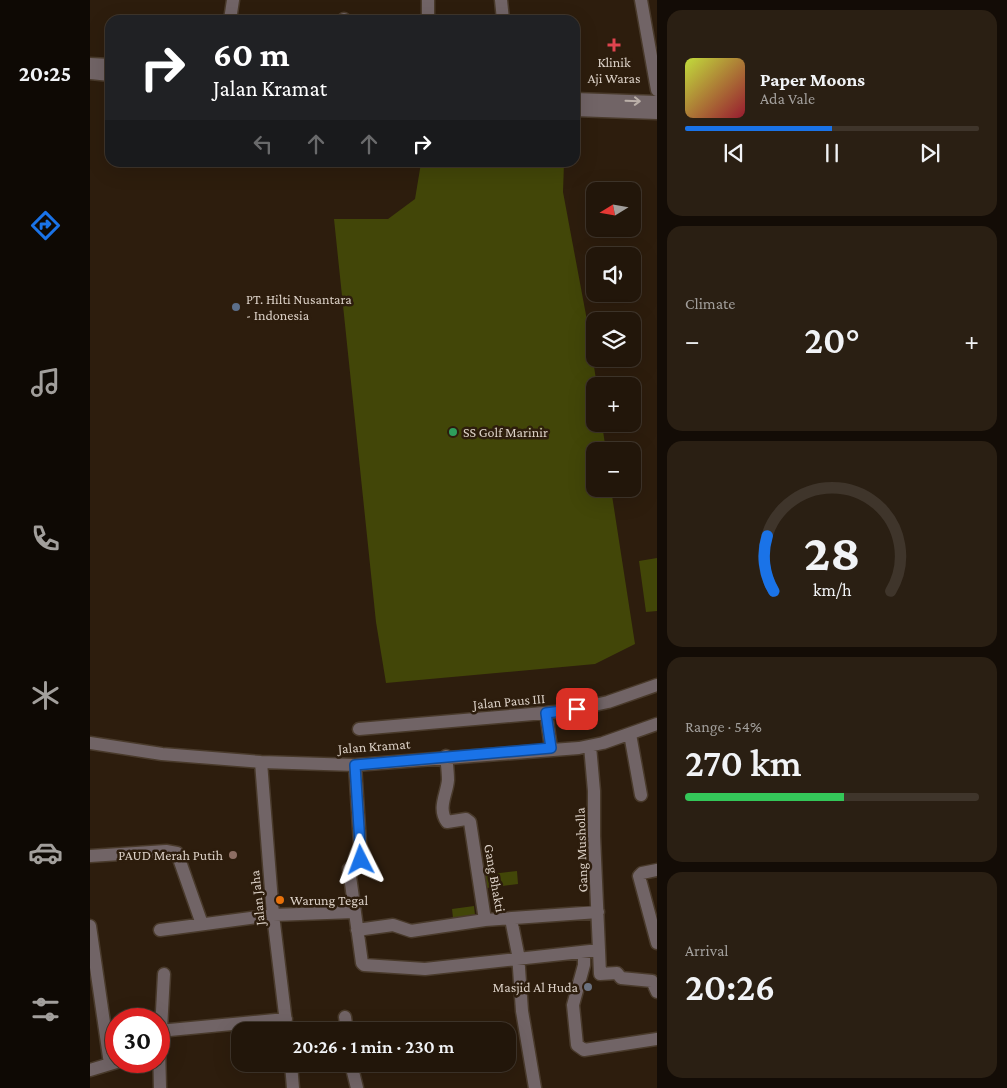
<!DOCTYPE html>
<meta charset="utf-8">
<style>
:root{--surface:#22160a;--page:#2a1f13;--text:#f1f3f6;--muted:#a29f9c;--line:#3f352b;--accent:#1a73e8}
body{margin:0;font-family:"Crimson Pro",serif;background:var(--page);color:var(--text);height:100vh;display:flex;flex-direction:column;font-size:19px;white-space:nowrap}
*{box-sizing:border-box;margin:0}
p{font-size:16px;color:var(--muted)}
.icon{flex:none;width:28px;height:28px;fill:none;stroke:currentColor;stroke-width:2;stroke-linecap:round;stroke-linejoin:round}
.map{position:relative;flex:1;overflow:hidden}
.details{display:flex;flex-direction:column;gap:10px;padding:10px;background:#130c06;width:350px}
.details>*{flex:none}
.guide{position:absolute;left:15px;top:15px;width:475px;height:152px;border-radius:15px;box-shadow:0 5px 20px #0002,0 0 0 1px var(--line);background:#202124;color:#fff;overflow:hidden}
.needle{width:32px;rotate:259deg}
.tools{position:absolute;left:496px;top:182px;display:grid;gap:10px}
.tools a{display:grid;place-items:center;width:55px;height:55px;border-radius:10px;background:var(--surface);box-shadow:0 5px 20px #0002,0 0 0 1px var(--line);font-size:25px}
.speed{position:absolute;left:15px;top:1008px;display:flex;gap:10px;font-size:25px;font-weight:700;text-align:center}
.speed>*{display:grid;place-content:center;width:65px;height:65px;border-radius:50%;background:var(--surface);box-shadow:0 5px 20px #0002,0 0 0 1px var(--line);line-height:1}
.speed .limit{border:8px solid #d22;background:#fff;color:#111}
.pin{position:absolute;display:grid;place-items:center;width:42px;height:42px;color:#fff;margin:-21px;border-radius:10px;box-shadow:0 2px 8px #0006}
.me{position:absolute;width:55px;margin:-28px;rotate:357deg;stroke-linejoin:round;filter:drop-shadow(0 0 4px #0008)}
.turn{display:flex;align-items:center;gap:18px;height:105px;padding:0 25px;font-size:22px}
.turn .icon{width:65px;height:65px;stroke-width:2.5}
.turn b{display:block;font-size:35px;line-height:42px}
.lanes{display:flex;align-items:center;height:48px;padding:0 25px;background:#0003;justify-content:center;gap:25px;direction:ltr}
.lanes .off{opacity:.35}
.big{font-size:38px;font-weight:600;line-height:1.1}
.details .widget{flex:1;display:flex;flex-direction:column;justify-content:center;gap:8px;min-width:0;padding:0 18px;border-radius:15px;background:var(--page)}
.details .dial{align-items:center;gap:0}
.dial svg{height:130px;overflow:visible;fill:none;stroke:var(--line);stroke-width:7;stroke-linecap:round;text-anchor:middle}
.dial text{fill:var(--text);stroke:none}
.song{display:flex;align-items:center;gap:15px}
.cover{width:60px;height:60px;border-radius:8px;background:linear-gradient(135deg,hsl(70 70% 55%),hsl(350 70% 35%))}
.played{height:5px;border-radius:2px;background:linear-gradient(90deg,var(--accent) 50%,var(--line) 50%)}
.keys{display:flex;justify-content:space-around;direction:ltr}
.heat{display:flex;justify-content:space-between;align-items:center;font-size:28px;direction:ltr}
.charge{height:8px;border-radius:4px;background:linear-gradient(90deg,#34c759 54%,var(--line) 0)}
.trip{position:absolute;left:141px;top:1022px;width:285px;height:50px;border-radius:15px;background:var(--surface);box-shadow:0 5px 20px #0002,0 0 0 1px var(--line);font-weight:600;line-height:50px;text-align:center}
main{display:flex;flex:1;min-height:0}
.tabs{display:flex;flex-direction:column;width:90px;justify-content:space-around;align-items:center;background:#0e0904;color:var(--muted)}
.tabs .icon{width:35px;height:35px}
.tabs .on{color:var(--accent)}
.tabs b{font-size:22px;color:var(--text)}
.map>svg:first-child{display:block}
</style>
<main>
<nav class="tabs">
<b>20:25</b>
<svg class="icon on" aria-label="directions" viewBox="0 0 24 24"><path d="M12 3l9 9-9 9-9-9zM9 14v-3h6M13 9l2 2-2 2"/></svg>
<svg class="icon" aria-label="music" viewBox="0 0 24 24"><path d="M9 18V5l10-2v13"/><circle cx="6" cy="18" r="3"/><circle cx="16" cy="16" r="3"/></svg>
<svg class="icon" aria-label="phone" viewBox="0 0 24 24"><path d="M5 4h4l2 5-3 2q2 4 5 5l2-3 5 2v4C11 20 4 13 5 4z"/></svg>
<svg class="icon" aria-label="climate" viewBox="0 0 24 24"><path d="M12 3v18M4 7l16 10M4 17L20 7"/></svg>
<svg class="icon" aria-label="car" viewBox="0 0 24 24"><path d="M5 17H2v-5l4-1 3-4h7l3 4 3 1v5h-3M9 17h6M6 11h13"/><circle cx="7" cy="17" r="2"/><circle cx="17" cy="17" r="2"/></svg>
<svg class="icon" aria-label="filters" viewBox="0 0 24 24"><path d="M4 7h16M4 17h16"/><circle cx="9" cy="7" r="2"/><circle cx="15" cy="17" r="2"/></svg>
</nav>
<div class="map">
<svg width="567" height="1088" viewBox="0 0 567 1088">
<rect width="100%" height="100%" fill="#2d1d0d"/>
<path fill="#424608" d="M331 163H474L473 192 496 315 507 386 505 424H512L516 451H505V489H521L545 644 505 664 296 683 286 622 244 219H298L325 199Z
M567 558V611L556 612 549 561Z
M427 871 428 884 396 888 394 875Z
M384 906 385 915 363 918 362 909Z"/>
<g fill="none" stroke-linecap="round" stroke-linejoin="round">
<g stroke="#493a2b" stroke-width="15">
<path id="minor" d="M411 0 413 20
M551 0 567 90
M140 20 143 0
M254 20V19
M338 20V0
M0 64 20 65
M0 73 20 75
M485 99 567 102
M485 110 567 113
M456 713 461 748
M269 729 477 711 518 702 567 685
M540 734 551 795
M0 743 72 754 171 762 265 765 489 748 513 743 567 724
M356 756C357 764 358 772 358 780 357 794 347 808 357 822L376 819 380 822 395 920 508 912
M171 762 183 915 197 1031
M265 765 271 860 259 869 272 963 274 965 335 969 509 950 504 836V791L500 746
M0 856 76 851 87 853 112 924
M567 870 552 873 549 876 567 943
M421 919 428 954 432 1011 445 1088
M0 926 20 1064
M70 930 183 915 264 912
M267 930 303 925 321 931 395 920
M509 950 510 974 527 973 531 978 562 981 567 992
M494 952V965L483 1005 487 1045 494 1050 567 1039
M255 1017 257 1031
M71 1030 74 974
M69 1031 196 1019
M69 1044 70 1088
M201 1064 203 1088
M261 1064 267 1088
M0 1070 30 1061"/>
</g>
<use href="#minor" stroke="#716466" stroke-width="12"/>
</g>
<defs><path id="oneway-shaft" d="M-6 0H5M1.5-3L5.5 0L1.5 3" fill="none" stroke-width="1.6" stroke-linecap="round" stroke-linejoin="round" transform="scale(1.25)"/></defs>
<use stroke="#bbb0a9" href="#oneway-shaft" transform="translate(543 101) rotate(2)"/>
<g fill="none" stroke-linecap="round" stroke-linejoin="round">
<g stroke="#114b97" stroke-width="12">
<path id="route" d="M271 860 265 765 461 748 456 713 487 709"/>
</g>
<use href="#route" stroke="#1a73e8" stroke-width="9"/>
</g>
<path fill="#e0444e" stroke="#2d1d0d" stroke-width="2" d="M521.5 37.5h5v5h5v5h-5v5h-5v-5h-5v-5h5z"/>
<circle fill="#5c6f8a" stroke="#2d1d0d" stroke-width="2" cx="146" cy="307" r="5"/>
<circle fill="#2e9e5b" stroke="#2d1d0d" stroke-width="2" cx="363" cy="432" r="5"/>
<circle fill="#8d6e63" stroke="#2d1d0d" stroke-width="2" cx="143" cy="855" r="5"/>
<circle fill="#e8710a" stroke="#2d1d0d" stroke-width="2" cx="190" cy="900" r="5"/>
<circle fill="#6b7280" stroke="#2d1d0d" stroke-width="2" cx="498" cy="987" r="5"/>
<g text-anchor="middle" stroke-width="5" stroke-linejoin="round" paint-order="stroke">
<g font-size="14" fill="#dbd0c6" stroke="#2d1d0d" text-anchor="start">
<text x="524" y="67" text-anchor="middle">Klinik<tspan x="524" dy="16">Aji Waras</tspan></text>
<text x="156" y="304">PT. Hilti Nusantara<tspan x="156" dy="16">- Indonesia</tspan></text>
<text x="373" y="437">SS Golf Marinir</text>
<text x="133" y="860" text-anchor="end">PAUD Merah Putih</text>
<text x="200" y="905">Warung Tegal</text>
<text x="488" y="992" text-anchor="end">Masjid Al Huda</text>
</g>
<g font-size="14" fill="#dbd0c6" stroke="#2d1d0d">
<text transform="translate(419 701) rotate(-5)" y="5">Jalan Paus III</text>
<text transform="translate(284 746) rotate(-4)" y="5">Jalan Kramat</text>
<text transform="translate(491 850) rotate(-92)" y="5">Gang Musholla</text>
<text transform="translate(405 878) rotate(80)" y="5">Gang Bhakti</text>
<text transform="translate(167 898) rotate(-96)" y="5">Jalan Jaha</text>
</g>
</g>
</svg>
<div class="tools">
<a><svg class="needle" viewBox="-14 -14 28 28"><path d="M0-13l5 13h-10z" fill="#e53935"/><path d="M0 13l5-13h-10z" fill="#a29f9c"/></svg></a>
<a><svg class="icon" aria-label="sound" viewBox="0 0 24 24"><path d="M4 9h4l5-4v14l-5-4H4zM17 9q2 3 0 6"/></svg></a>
<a><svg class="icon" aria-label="layers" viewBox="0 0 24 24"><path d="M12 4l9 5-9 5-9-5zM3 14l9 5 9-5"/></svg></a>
<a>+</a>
<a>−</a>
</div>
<div class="speed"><div class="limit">30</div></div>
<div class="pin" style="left:487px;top:709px;background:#d93025"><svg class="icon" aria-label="arrive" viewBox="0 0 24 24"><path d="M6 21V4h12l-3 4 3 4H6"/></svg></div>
<svg class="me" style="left:271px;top:860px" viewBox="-20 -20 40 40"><path d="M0-17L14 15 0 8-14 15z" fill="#1a73e8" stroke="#fff" stroke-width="4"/></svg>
<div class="trip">20:26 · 1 min · 230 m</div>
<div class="guide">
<div class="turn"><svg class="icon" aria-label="right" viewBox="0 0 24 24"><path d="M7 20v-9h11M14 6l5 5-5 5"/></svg><div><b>60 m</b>Jalan Kramat</div></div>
<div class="lanes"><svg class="icon off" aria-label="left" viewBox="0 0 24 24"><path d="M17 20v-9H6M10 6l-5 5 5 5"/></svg><svg class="icon off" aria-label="ahead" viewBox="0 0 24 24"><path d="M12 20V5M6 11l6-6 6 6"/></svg><svg class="icon off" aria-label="ahead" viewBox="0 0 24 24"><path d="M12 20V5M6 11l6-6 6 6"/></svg><svg class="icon" aria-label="right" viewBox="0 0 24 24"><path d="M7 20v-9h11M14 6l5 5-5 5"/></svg></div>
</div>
</div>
<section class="details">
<div class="widget">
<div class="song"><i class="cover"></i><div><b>Paper Moons</b><p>Ada Vale</p></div></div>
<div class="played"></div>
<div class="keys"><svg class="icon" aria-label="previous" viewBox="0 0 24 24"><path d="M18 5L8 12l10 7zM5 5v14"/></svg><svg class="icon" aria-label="pause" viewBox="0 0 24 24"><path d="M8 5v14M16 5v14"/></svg><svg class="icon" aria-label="next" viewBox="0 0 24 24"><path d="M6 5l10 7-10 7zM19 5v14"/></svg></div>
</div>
<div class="widget"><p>Climate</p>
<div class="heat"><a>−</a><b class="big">20°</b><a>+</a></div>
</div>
<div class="widget dial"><svg viewBox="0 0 100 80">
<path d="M14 69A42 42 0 1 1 86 69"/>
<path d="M14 69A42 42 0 0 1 10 35" stroke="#1a73e8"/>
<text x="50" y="56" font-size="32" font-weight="700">28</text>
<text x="50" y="72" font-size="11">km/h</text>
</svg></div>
<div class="widget"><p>Range · 54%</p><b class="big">270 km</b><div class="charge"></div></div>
<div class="widget"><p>Arrival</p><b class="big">20:26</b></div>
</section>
</main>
